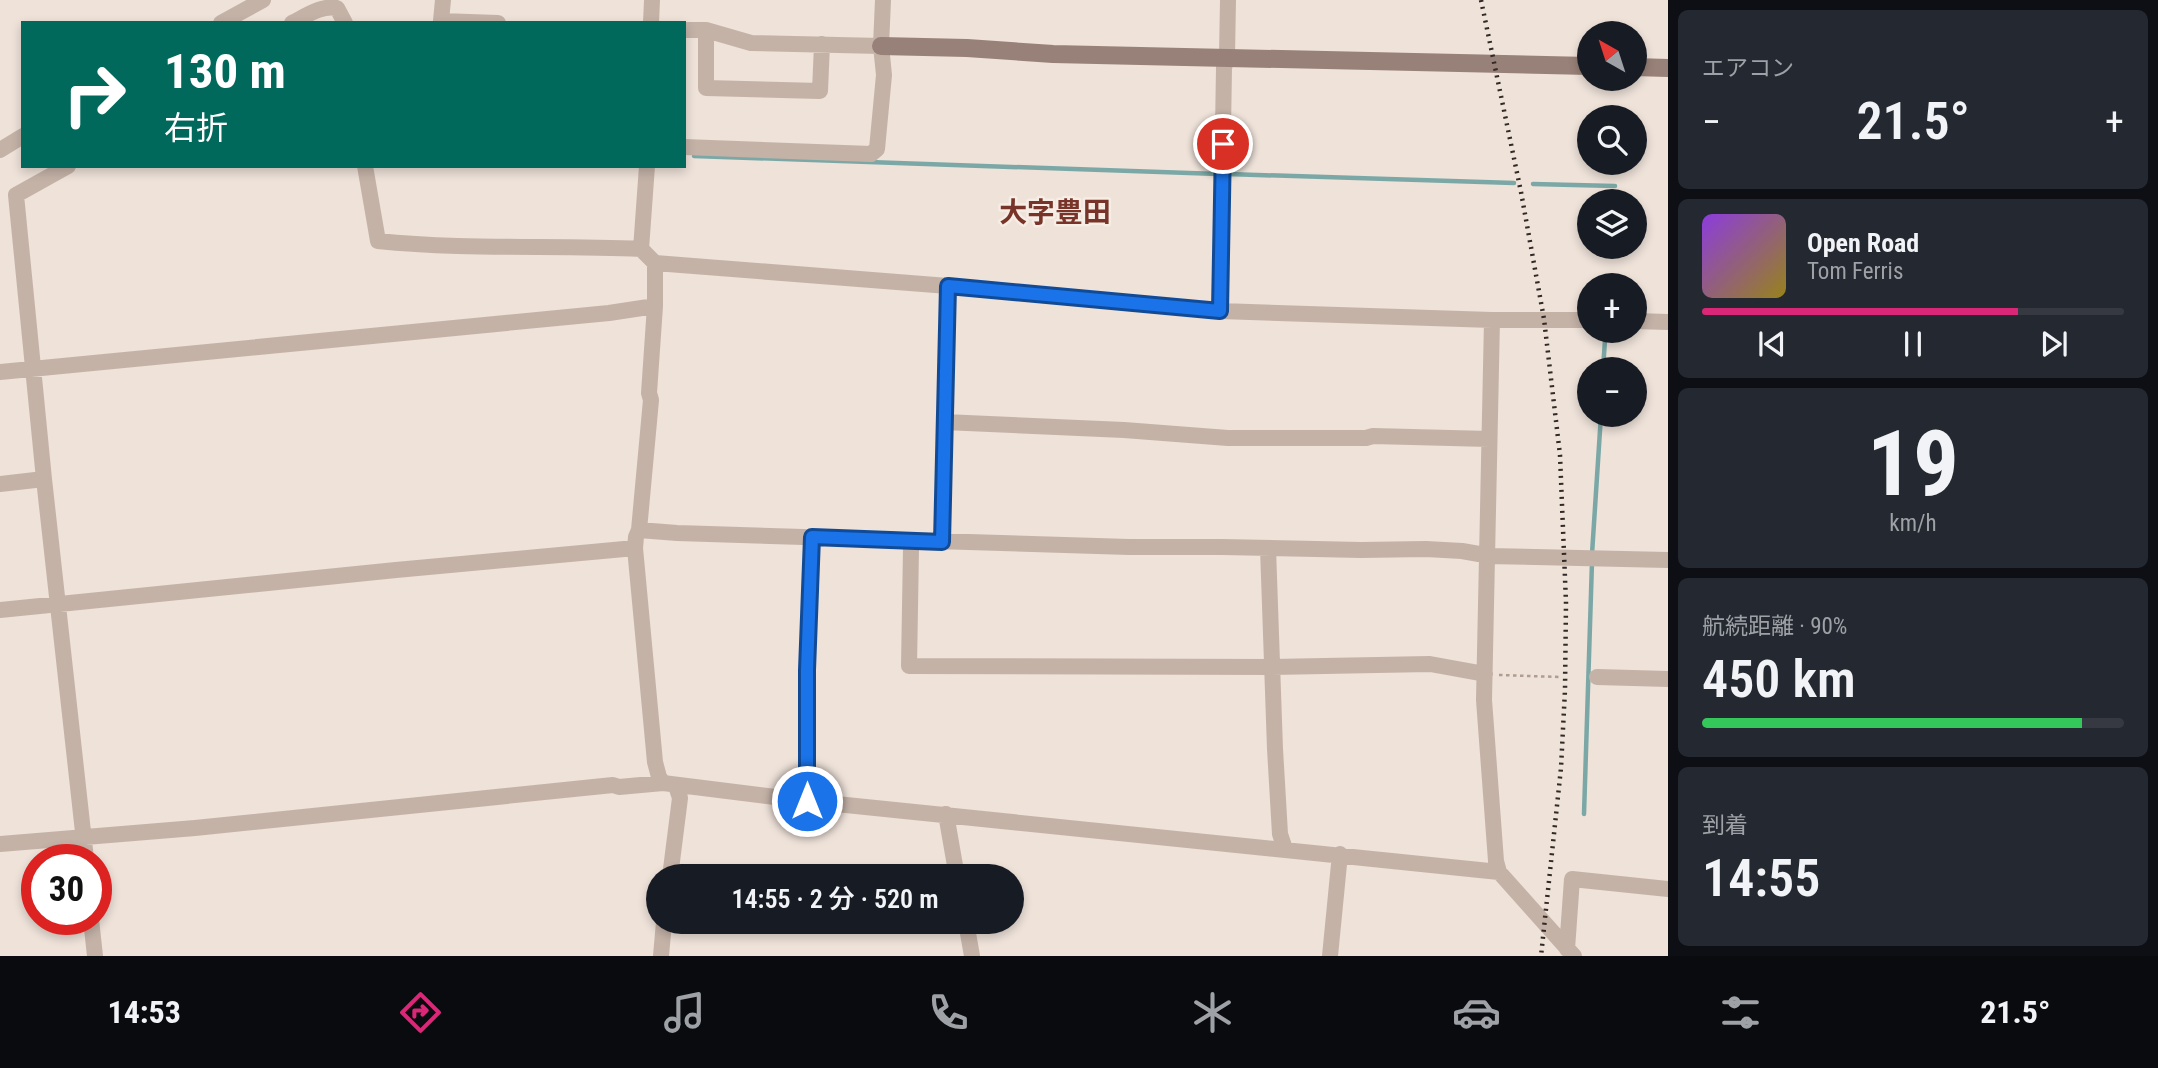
<!DOCTYPE html>
<html lang="ja">
<meta charset="utf-8">
<style>
:root{--surface:#171b24;--page:#242831;--text:#f1f3f6;--muted:#9ea1a6;--line:#363941;--accent:#db2777}
body{margin:0;font-family:"Roboto Condensed","Noto Sans JP",sans-serif;background:var(--page);color:var(--text);height:100vh;display:flex;flex-direction:column;font-size:26px;white-space:nowrap}
*{box-sizing:border-box;margin:0}
p{font-size:23px;color:var(--muted)}
.icon{flex:none;width:38px;height:38px;fill:none;stroke:currentColor;stroke-width:2;stroke-linecap:round;stroke-linejoin:round}
.map{position:relative;flex:1;overflow:hidden}
.side{display:flex;flex-direction:column;gap:10px;padding:10px;background:#0d0f14;width:490px}
.side>*{flex:none}
.hud{position:absolute;left:21px;top:21px;width:665px;height:147px;border-radius:0px;box-shadow:0 4px 10px #0003;background:#00695c;color:#fff;overflow:hidden}
.needle{width:46px;rotate:321deg}
.controls{position:absolute;left:1577px;top:21px;display:grid;gap:14px}
.controls a{display:grid;place-items:center;width:70px;height:70px;border-radius:50%;background:var(--surface);box-shadow:0 4px 10px #0003;font-size:35px}
.speed{position:absolute;left:21px;top:844px;display:flex;gap:14px;font-size:35px;font-weight:700;text-align:center}
.speed>*{display:grid;place-content:center;width:91px;height:91px;border-radius:50%;background:var(--surface);box-shadow:0 4px 10px #0003;line-height:1}
.speed .limit{border:10px solid #d22;background:#fff;color:#111}
.pin{position:absolute;display:grid;place-items:center;width:60px;height:60px;color:#fff;margin:-30px;border:4px solid #fff;border-radius:50%;box-shadow:0 2px 7px #0007}
.me{position:absolute;width:77px;margin:-38px;rotate:0deg;stroke-linejoin:round;filter:drop-shadow(0 0 5px #0008)}
.turn{display:flex;align-items:center;gap:24px;height:147px;padding:0 28px;font-size:32px}
.turn .icon{width:91px;height:91px;stroke-width:2.5}
.turn b{display:block;font-size:49px;line-height:60px}
.big{font-size:52px;font-weight:600;line-height:1.1}
.side .tile{flex:1;display:flex;flex-direction:column;justify-content:center;gap:10px;min-width:0;padding:0 24px;border-radius:10px;background:var(--page)}
.side .dial{align-items:center;gap:0}
.dial b{font-size:91px;line-height:1}
.song{display:flex;align-items:center;gap:21px}
.cover{width:84px;height:84px;border-radius:10px;background:linear-gradient(135deg,hsl(270 70% 55%),hsl(50 70% 35%))}
.played{height:7px;border-radius:4px;background:linear-gradient(90deg,var(--accent) 75%,var(--line) 75%)}
.keys{display:flex;justify-content:space-around;direction:ltr}
.heat{display:flex;justify-content:space-between;align-items:center;font-size:38px;direction:ltr}
.charge{height:10px;border-radius:5px;background:linear-gradient(90deg,#34c759 90%,var(--line) 0)}
.trip{position:absolute;left:646px;top:864px;width:378px;height:70px;border-radius:35px;background:var(--surface);box-shadow:0 4px 10px #0003;font-weight:600;line-height:70px;text-align:center}
.tab-bar{display:flex;height:112px;justify-content:space-around;align-items:center;background:#090b0e;color:var(--muted)}
.tab-bar .icon{width:49px;height:49px}
.tab-bar .current{color:var(--accent)}
.tab-bar b{font-size:32px;color:var(--text)}
main{display:flex;flex:1;min-height:0}
.map>svg:first-child{display:block}
</style>
<main>
<div class="map">
<svg width="1668" height="956" viewBox="0 0 1668 956">
<rect width="100%" height="100%" fill="#eee2d9"/>
<g fill="none" stroke-linecap="round" stroke-linejoin="round">
<path stroke="#7ba8a6" stroke-width="4.5" d="M694 156 1218 174
M1227 174 1514 183
M1533 184 1615 186
M1603 369 1605 340
M1592 554 1601 415
M1584 814 1592 562"/>
<path stroke="#b09c91" stroke-width="2.5" stroke-dasharray="3.5 3.5" stroke-linecap="butt" d="M1499 675 1560 677"/>
<path stroke="#c4b2a7" stroke-width="16" d="M443 0 441 21 498 23
M221 23 263 0
M292 23C306 16 321 5 337 8L345 23
M651 23 652 0
M684 30H706L751 43 881 46
M706 30V88L820 91 822 44
M684 147 871 154 877 149 884 75 881 46 883 0
M0 150 23 136
M68 166 16 195 44 479 86 859
M365 166 378 241C465 250 554 245 641 249L655 263 948 286 1220 311 1492 320H1589
M641 249 647 166
M655 263V306L649 393 651 400 639 530 636 537 635 548 655 762 659 777 663 783
M1220 311 1224 68 1227 56 1228 0
M1492 320 1484 700 1496 861 1499 872 1574 956
M1634 321 1668 322
M0 372 609 313 655 306
M944 422 1124 430 1228 438H1366L1373 436 1489 439
M0 484 44 479
M639 530 677 533 1129 547H1222L1361 550 1426 549 1462 551 1479 554 1487 552
M908 540 911 549 909 666 1272 667 1430 664 1485 674
M942 542 948 286
M1268 548 1275 749 1280 834 1285 849
M1487 556 1668 560
M0 610 396 570 635 548
M1597 677 1668 679
M807 801V670L812 537
M946 814 957 877
M0 844 195 828 613 785 619 787 663 783 807 801 1499 872
M670 877 680 798 676 786
M91 919 95 956
M966 922 972 956
M1567 949 1572 879 1668 889
M661 956 664 922
M1330 956 1340 854"/>
<path stroke="#988178" stroke-width="18" d="M881 46 967 48 1053 54 1589 66
M1634 67 1668 68"/>
<path stroke="#322926" stroke-width="4.5" stroke-dasharray="2 5" stroke-linecap="butt" d="M1481 0 1521 192 1544 319 1560 455 1566 603 1565 690 1561 768 1541 956"/>
</g>
<g fill="none" stroke-linecap="round" stroke-linejoin="round">
<g stroke="#114b97" stroke-width="18">
<path id="route" d="M807 801V670L812 537 942 542 948 286 1220 311 1223 144"/>
</g>
<use href="#route" stroke="#1a73e8" stroke-width="12"/>
</g>
<g text-anchor="middle" stroke-width="5" stroke-linejoin="round" paint-order="stroke">
<g font-size="28" font-weight="bold" fill="#783428" stroke="#f6ede5">
<text x="1055" y="222">大字豊田</text>
</g>
</g>
</svg>
<div class="controls">
<a><svg class="needle" viewBox="-14 -14 28 28"><path d="M0-13l5 13h-10z" fill="#e53935"/><path d="M0 13l5-13h-10z" fill="#9ea1a6"/></svg></a>
<a><svg class="icon" aria-label="search" viewBox="0 0 24 24"><circle cx="10" cy="10" r="6"/><path d="M15 15l6 6"/></svg></a>
<a><svg class="icon" aria-label="layers" viewBox="0 0 24 24"><path d="M12 4l9 5-9 5-9-5zM3 14l9 5 9-5"/></svg></a>
<a>+</a>
<a>−</a>
</div>
<div class="speed"><div class="limit">30</div></div>
<div class="pin" style="left:1223px;top:144px;background:#d93025"><svg class="icon" aria-label="arrive" viewBox="0 0 24 24"><path d="M6 21V4h12l-3 4 3 4H6"/></svg></div>
<svg class="me" style="left:807px;top:801px" viewBox="-20 -20 40 40"><circle r="17" fill="#1a73e8" stroke="#fff" stroke-width="3"/><path d="M0-11L8 9 0 5-8 9z" fill="#fff"/></svg>
<div class="trip">14:55 · 2 分 · 520 m</div>
<div class="hud">
<div class="turn"><svg class="icon" aria-label="right" viewBox="0 0 24 24"><path d="M7 20v-9h11M14 6l5 5-5 5"/></svg><div><b>130 m</b>右折</div></div>
</div>
</div>
<section class="side">
<div class="tile"><p>エアコン</p>
<div class="heat"><a>−</a><b class="big">21.5°</b><a>+</a></div>
</div>
<div class="tile">
<div class="song"><i class="cover"></i><div><b>Open Road</b><p>Tom Ferris</p></div></div>
<div class="played"></div>
<div class="keys"><svg class="icon" aria-label="previous" viewBox="0 0 24 24"><path d="M18 5L8 12l10 7zM5 5v14"/></svg><svg class="icon" aria-label="pause" viewBox="0 0 24 24"><path d="M8 5v14M16 5v14"/></svg><svg class="icon" aria-label="next" viewBox="0 0 24 24"><path d="M6 5l10 7-10 7zM19 5v14"/></svg></div>
</div>
<div class="tile dial"><b>19</b><p>km/h</p></div>
<div class="tile"><p>航続距離 · 90%</p><b class="big">450 km</b><div class="charge"></div></div>
<div class="tile"><p>到着</p><b class="big">14:55</b></div>
</section>
</main>
<nav class="tab-bar">
<b>14:53</b>
<svg class="icon current" aria-label="directions" viewBox="0 0 24 24"><path d="M12 3l9 9-9 9-9-9zM9 14v-3h6M13 9l2 2-2 2"/></svg>
<svg class="icon" aria-label="music" viewBox="0 0 24 24"><path d="M9 18V5l10-2v13"/><circle cx="6" cy="18" r="3"/><circle cx="16" cy="16" r="3"/></svg>
<svg class="icon" aria-label="phone" viewBox="0 0 24 24"><path d="M5 4h4l2 5-3 2q2 4 5 5l2-3 5 2v4C11 20 4 13 5 4z"/></svg>
<svg class="icon" aria-label="climate" viewBox="0 0 24 24"><path d="M12 3v18M4 7l16 10M4 17L20 7"/></svg>
<svg class="icon" aria-label="car" viewBox="0 0 24 24"><path d="M5 17H2v-5l4-1 3-4h7l3 4 3 1v5h-3M9 17h6M6 11h13"/><circle cx="7" cy="17" r="2"/><circle cx="17" cy="17" r="2"/></svg>
<svg class="icon" aria-label="filters" viewBox="0 0 24 24"><path d="M4 7h16M4 17h16"/><circle cx="9" cy="7" r="2"/><circle cx="15" cy="17" r="2"/></svg>
<b>21.5°</b>
</nav>
